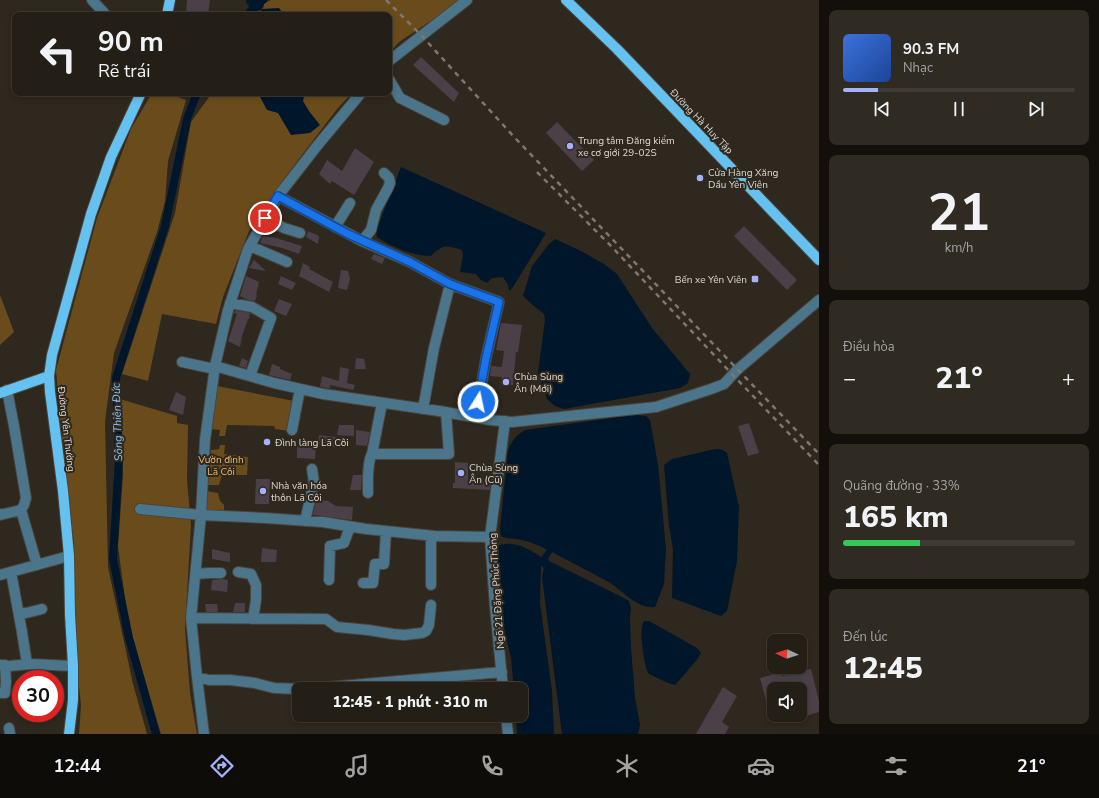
<!DOCTYPE html>
<html lang="vi">
<meta charset="utf-8">
<style>
:root{--surface:#231e16;--page:#2f2b23;--text:#f1f3f6;--muted:#a3a2a1;--line:#403c35;--accent:#a6b1fc}
body{margin:0;font-family:"Nunito Sans",sans-serif;background:var(--page);color:var(--text);height:100vh;display:flex;flex-direction:column;font-size:15px;white-space:nowrap}
*{box-sizing:border-box;margin:0}
p{font-size:13px;color:var(--muted)}
.icon{flex:none;width:22px;height:22px;fill:none;stroke:currentColor;stroke-width:2;stroke-linecap:round;stroke-linejoin:round}
.map{position:relative;flex:1;overflow:hidden}
.panel{display:flex;flex-direction:column;gap:10px;padding:10px;background:#13100c;width:280px}
.panel>*{flex:none}
.guide{position:absolute;left:12px;top:12px;width:380px;height:84px;border-radius:8px;box-shadow:0 2px 6px #0003,0 0 0 1px var(--line);background:#231e16;color:var(--text);overflow:hidden}
.needle{width:26px;rotate:274deg}
.buttons{position:absolute;left:767px;top:634px;display:grid;gap:8px}
.buttons a{display:grid;place-items:center;width:40px;height:40px;border-radius:8px;background:var(--surface);box-shadow:0 2px 6px #0003,0 0 0 1px var(--line);font-size:20px}
.speed{position:absolute;left:12px;top:670px;display:flex;gap:8px;font-size:20px;font-weight:700;text-align:center}
.speed>*{display:grid;place-content:center;width:52px;height:52px;border-radius:50%;background:var(--surface);box-shadow:0 2px 6px #0003,0 0 0 1px var(--line);line-height:1}
.speed .limit{border:6px solid #d22;background:#fff;color:#111}
.pin{position:absolute;display:grid;place-items:center;width:34px;height:34px;color:#fff;margin:-17px;border:2px solid #fff;border-radius:50%;box-shadow:0 1px 4px #0007}
.me{position:absolute;width:44px;margin:-22px;rotate:10deg;stroke-linejoin:round;filter:drop-shadow(0 0 3px #0008)}
.turn{display:flex;align-items:center;gap:14px;height:84px;padding:0 20px;font-size:18px}
.turn .icon{width:52px;height:52px;stroke-width:2.5}
.turn b{display:block;font-size:28px;line-height:34px}
.big{font-size:30px;font-weight:800;line-height:1.1}
.panel .card{flex:1;display:flex;flex-direction:column;justify-content:center;gap:6px;min-width:0;padding:0 14px;border-radius:8px;background:var(--page)}
.panel .dial{align-items:center;gap:0}
.dial b{font-size:52px;line-height:1}
.song{display:flex;align-items:center;gap:12px}
.cover{width:48px;height:48px;border-radius:6px;background:linear-gradient(135deg,hsl(220 70% 55%),hsl(220 70% 35%))}
.played{height:4px;border-radius:2px;background:linear-gradient(90deg,var(--accent) 15%,var(--line) 15%)}
.keys{display:flex;justify-content:space-around;direction:ltr}
.heat{display:flex;justify-content:space-between;align-items:center;font-size:22px;direction:ltr}
.charge{height:6px;border-radius:3px;background:linear-gradient(90deg,#34c759 33%,var(--line) 0)}
.trip{position:absolute;left:292px;top:682px;width:236px;height:40px;border-radius:8px;background:var(--surface);box-shadow:0 2px 6px #0003,0 0 0 1px var(--line);font-weight:800;line-height:40px;text-align:center}
.tab-bar{display:flex;height:64px;justify-content:space-around;align-items:center;background:#0e0c09;color:var(--muted)}
.tab-bar .icon{width:28px;height:28px}
.tab-bar .current{color:var(--accent)}
.tab-bar b{font-size:18px;color:var(--text)}
main{display:flex;flex:1;min-height:0}
.map>svg:first-child{display:block}
</style>
<main>
<div class="map">
<svg width="819" height="734" viewBox="0 0 819 734">
<rect width="100%" height="100%" fill="#2f281e"/>
<path fill="#6a4c1c" d="M271 0H459L450 8 399 42 389 53V15H253L263 4Z
M152 93H167L186 100 168 161 165 201 157 232 114 353 105 421 108 567 133 684 147 734H79L81 705 73 630 74 545 62 442 56 370 97 218 131 129Z
M212 93H352L337 109 286 176 249 231 223 297 216 324 162 314 148 381 122 374 175 213 191 122Z
M0 295 14 332 0 345Z
M217 386 294 401 289 431 275 429 274 426 227 425 225 436H219L220 430 210 429Z
M120 399 177 416V423L188 425 187 480 191 525 185 629 190 693 197 734H161L128 621 118 546 123 476Z
M220 445H225L224 454 248 457 247 475H222L219 485H208L211 450 219 449Z
M206 491 218 493 220 501 224 505V515L204 516Z"/>
<path fill="#00162a" d="M279 8 284 15H257L262 9Z
M258 93H305L303 101 309 111 320 125 310 133 291 135 278 113 267 110Z
M401 167 546 233 513 287 509 291 508 285 503 277 492 278 487 283 481 280 476 274 460 272 463 256 462 250C446 245 443 244 431 256 413 256 392 247 377 237L376 231Z
M555 239 581 251 604 264 617 274 652 328 690 374 688 383 680 388 564 409 555 406 547 399 538 373 545 320 544 314 534 306 523 296 532 266 549 244Z
M634 415 646 416 650 420 658 465 666 549 664 584 655 607C638 610 621 589 607 581 589 571 570 562 552 552L548 559 549 561 622 597 629 601 631 608 630 616 631 648 635 698 640 725 638 734H562L542 577 544 568 541 566 540 603 552 691 554 734H517L516 715H521V689H514L511 658 503 624 498 576V546C512 539 530 549 541 557L547 550C538 544 527 541 516 539 511 538 506 539 501 536L500 528 508 450C512 441 516 435 525 430Z
M715 449H721L727 453 739 507 737 561 727 611 721 616 672 598 673 550 669 526 664 465 672 459Z
M644 621H649L697 648 701 653 696 661 675 685 668 683 649 674 647 671C644 660 638 629 644 621Z"/>
<g fill="none" stroke-linecap="round" stroke-linejoin="round">
<path stroke="#00162a" stroke-width="8" d="M247 15 257 4 263 0
M156 734 129 638 113 559 119 460 116 378 165 226 187 119 197 93"/>
<path stroke="#00162a" stroke-width="14" d="M253 0 257 4"/>
</g>
<path fill="#4b4048" d="M187 0H210L208 15H186Z
M421 57 459 93 454 102 413 65Z
M557 122 594 160 582 171 546 133Z
M355 148 374 162 354 195 332 181 330 184 319 174 327 160 342 171Z
M744 226 797 280 787 290 734 236Z
M308 231 319 236 318 244 306 237Z
M263 236 276 238 302 246 299 254 282 248 260 243Z
M374 254 385 258 382 264 371 259Z
M254 260 266 271 249 268Z
M303 263 310 267 309 269 333 282 329 292 299 276Z
M341 270 348 271 350 279 347 290 338 288Z
M246 276 259 282 256 295H257L255 301 248 300 240 296Z
M281 276 296 283 292 290 278 284Z
M279 299 292 304 286 316 274 311Z
M235 310 250 313 249 319H248L242 336 240 347 228 341 237 314 234 313Z
M501 323 522 325 518 352H516L513 385 501 384 502 377 490 376 491 366 502 367 504 351 496 350Z
M242 358 248 361 246 368 239 366Z
M356 358 364 359 366 369H355Z
M272 364 280 367V369L292 374 290 380 269 375Z
M340 367 349 369 347 383 355 385 353 390 330 385V388L320 387 322 376 339 381Z
M176 392 186 397 183 415 169 410Z
M749 423 759 453 748 456 738 426Z
M339 425H354V436L337 435Z
M356 430 370 432 367 446 356 445Z
M319 435 336 437 335 447 318 445Z
M316 446 315 459 297 458V447Z
M455 462 468 463V483H490V490L453 488V483H455Z
M353 475H362L361 490H350Z
M256 479H270L269 504H255Z
M316 500 328 501 336 506 353 507 352 520 313 515Z
M262 548 277 550 276 562H261Z
M212 549 230 553V562L212 559Z
M222 579 228 580 227 592 211 590 212 580Z
M235 603H245V612H233Z
M205 604H217L218 612H206Z
M811 669 819 701V712L806 716 805 712 800 713V689H774V722L772 723 760 678 781 672 782 676Z
M723 687 737 696 722 722 729 727 725 734H696Z"/>
<g fill="none" stroke-linecap="round" stroke-linejoin="round">
<g stroke="#4b443b" stroke-width="12">
<path id="minor" d="M92 0 106 15
M389 61 467 0
M389 79 400 98 444 120
M278 196 362 241 410 262 450 284 499 302 486 358 476 417
M265 218 284 228 300 233
M335 227 350 203
M362 241 371 230 376 210 388 188 390 183 389 178 384 173
M250 246 287 262
M230 303 252 307 271 318 250 376
M182 362 210 368 215 366 274 383 323 394 439 411 490 420 512 422 656 407 711 389 724 384 737 370 819 300
M7 390 14 426 26 498 24 505 21 510 37 565
M423 409 434 348 450 284
M292 430 300 389
M372 454H449L446 412
M368 493C368 483 367 462 372 454L382 403
M140 509 201 515 265 518 323 522 366 529 435 536 490 537
M0 514V515L21 510
M305 521 314 482 312 469
M11 572 22 632 27 664
M238 572 251 574 256 585V600L253 619
M196 574 209 573H221
M0 575 69 556
M329 580 330 546 344 543 350 527
M363 583H373L375 564H384L386 531
M431 585V536
M19 613H26L42 609
M191 618 326 619 337 627 368 630 393 634 404 635 422 633 426 631 429 625 431 605
M0 665 9 666 31 664 73 666
M197 677 209 680H230L255 683 274 688 299 689
M306 689 502 672
M503 689 495 607 490 537 505 421
M0 693H5L6 682 5 665
M506 715 508 734
M9 728 10 734
M204 734 197 677 191 618 201 515 205 440 215 366 228 310 248 249 278 196 317 146 361 93"/>
</g>
<g stroke="#4b443b" stroke-width="12">
<path id="major" d="M566 0 617 49 819 260
M167 15 170 0
M0 393 49 376
M69 734 73 700V666L70 615 69 556 63 491 50 392 49 376 52 355 91 214 111 157 141 93"/>
</g>
<use href="#minor" stroke="#4b758b" stroke-width="10"/>
<use href="#major" stroke="#65c1ef" stroke-width="10"/>
<path stroke="#7e7870" stroke-width="2.5" stroke-dasharray="5 5" stroke-linecap="butt" d="M386 0 421 35 516 139 819 454
M537 172 611 246 732 374 819 465"/>
</g>
<g fill="none" stroke-linecap="round" stroke-linejoin="round">
<g stroke="#114b97" stroke-width="10">
<path id="route" d="M265 218 278 196 348 234 410 262 450 284 499 302 486 358 478 402"/>
</g>
<use href="#route" stroke="#1a73e8" stroke-width="7"/>
</g>
<g fill="#a6b1fc" stroke="#2f281e" stroke-width="1.5">
<circle cx="570" cy="146" r="4"/>
<circle cx="700" cy="178" r="4"/>
<rect x="751" y="275" width="8" height="8" rx="2"/>
<circle cx="506" cy="382" r="4"/>
<circle cx="267" cy="442" r="4"/>
<circle cx="461" cy="473" r="4"/>
<circle cx="263" cy="491" r="4"/>
</g>
<g text-anchor="middle" stroke-width="4" stroke-linejoin="round" paint-order="stroke">
<g font-size="10" fill="#ded9d3" stroke="#2f281e">
<text transform="translate(702 121) rotate(46)" y="4">Đường Hà Huy Tập</text>
<text transform="translate(67 429) rotate(83)" y="4">Đường Yên Thường</text>
<text transform="translate(496 591) rotate(-94)" y="4">Ngõ 21 Đặng Phúc Thông</text>
</g>
<g font-size="10" fill="#ded9d3" stroke="#2f281e" text-anchor="start">
<text x="578" y="144">Trung tâm Đăng kiểm<tspan x="578" dy="12">xe cơ giới 29-02S</tspan></text>
<text x="708" y="176">Cửa Hàng Xăng<tspan x="708" dy="12">Dầu Yên Viên</tspan></text>
<text x="747" y="283" text-anchor="end">Bến xe Yên Viên</text>
<text x="514" y="380">Chùa Sùng<tspan x="514" dy="12">Ân (Mới)</tspan></text>
<text x="275" y="446">Đình làng Lã Côi</text>
<text x="469" y="471">Chùa Sùng<tspan x="469" dy="12">Ân (Cũ)</tspan></text>
<text x="271" y="489">Nhà văn hóa<tspan x="271" dy="12">thôn Lã Côi</tspan></text>
</g>
<g font-size="10" fill="#f6ba60" stroke="#2f281e">
<text x="221" y="463">Vườn đình<tspan x="221" dy="12">Lã Côi</tspan></text>
</g>
<g font-size="11" font-style="italic" fill="#8ac6f9" stroke="#2f281e">
<text transform="translate(117 422) rotate(-92)" y="4">Sông Thiên Đức</text>
</g>
</g>
</svg>
<div class="buttons">
<a><svg class="needle" viewBox="-14 -14 28 28"><path d="M0-13l5 13h-10z" fill="#e53935"/><path d="M0 13l5-13h-10z" fill="#a3a2a1"/></svg></a>
<a><svg class="icon" aria-label="sound" viewBox="0 0 24 24"><path d="M4 9h4l5-4v14l-5-4H4zM17 9q2 3 0 6"/></svg></a>
</div>
<div class="speed"><div class="limit">30</div></div>
<div class="pin" style="left:265px;top:218px;background:#d93025"><svg class="icon" aria-label="arrive" viewBox="0 0 24 24"><path d="M6 21V4h12l-3 4 3 4H6"/></svg></div>
<svg class="me" style="left:478px;top:402px" viewBox="-20 -20 40 40"><circle r="17" fill="#1a73e8" stroke="#fff" stroke-width="3"/><path d="M0-11L8 9 0 5-8 9z" fill="#fff"/></svg>
<div class="trip">12:45 · 1 phút · 310 m</div>
<div class="guide">
<div class="turn"><svg class="icon" aria-label="left" viewBox="0 0 24 24"><path d="M17 20v-9H6M10 6l-5 5 5 5"/></svg><div><b>90 m</b>Rẽ trái</div></div>
</div>
</div>
<section class="panel">
<div class="card">
<div class="song"><i class="cover"></i><div><b>90.3 FM</b><p>Nhạc</p></div></div>
<div class="played"></div>
<div class="keys"><svg class="icon" aria-label="previous" viewBox="0 0 24 24"><path d="M18 5L8 12l10 7zM5 5v14"/></svg><svg class="icon" aria-label="pause" viewBox="0 0 24 24"><path d="M8 5v14M16 5v14"/></svg><svg class="icon" aria-label="next" viewBox="0 0 24 24"><path d="M6 5l10 7-10 7zM19 5v14"/></svg></div>
</div>
<div class="card dial"><b>21</b><p>km/h</p></div>
<div class="card"><p>Điều hòa</p>
<div class="heat"><a>−</a><b class="big">21°</b><a>+</a></div>
</div>
<div class="card"><p>Quãng đường · 33%</p><b class="big">165 km</b><div class="charge"></div></div>
<div class="card"><p>Đến lúc</p><b class="big">12:45</b></div>
</section>
</main>
<nav class="tab-bar">
<b>12:44</b>
<svg class="icon current" aria-label="directions" viewBox="0 0 24 24"><path d="M12 3l9 9-9 9-9-9zM9 14v-3h6M13 9l2 2-2 2"/></svg>
<svg class="icon" aria-label="music" viewBox="0 0 24 24"><path d="M9 18V5l10-2v13"/><circle cx="6" cy="18" r="3"/><circle cx="16" cy="16" r="3"/></svg>
<svg class="icon" aria-label="phone" viewBox="0 0 24 24"><path d="M5 4h4l2 5-3 2q2 4 5 5l2-3 5 2v4C11 20 4 13 5 4z"/></svg>
<svg class="icon" aria-label="climate" viewBox="0 0 24 24"><path d="M12 3v18M4 7l16 10M4 17L20 7"/></svg>
<svg class="icon" aria-label="car" viewBox="0 0 24 24"><path d="M5 17H2v-5l4-1 3-4h7l3 4 3 1v5h-3M9 17h6M6 11h13"/><circle cx="7" cy="17" r="2"/><circle cx="17" cy="17" r="2"/></svg>
<svg class="icon" aria-label="filters" viewBox="0 0 24 24"><path d="M4 7h16M4 17h16"/><circle cx="9" cy="7" r="2"/><circle cx="15" cy="17" r="2"/></svg>
<b>21°</b>
</nav>
